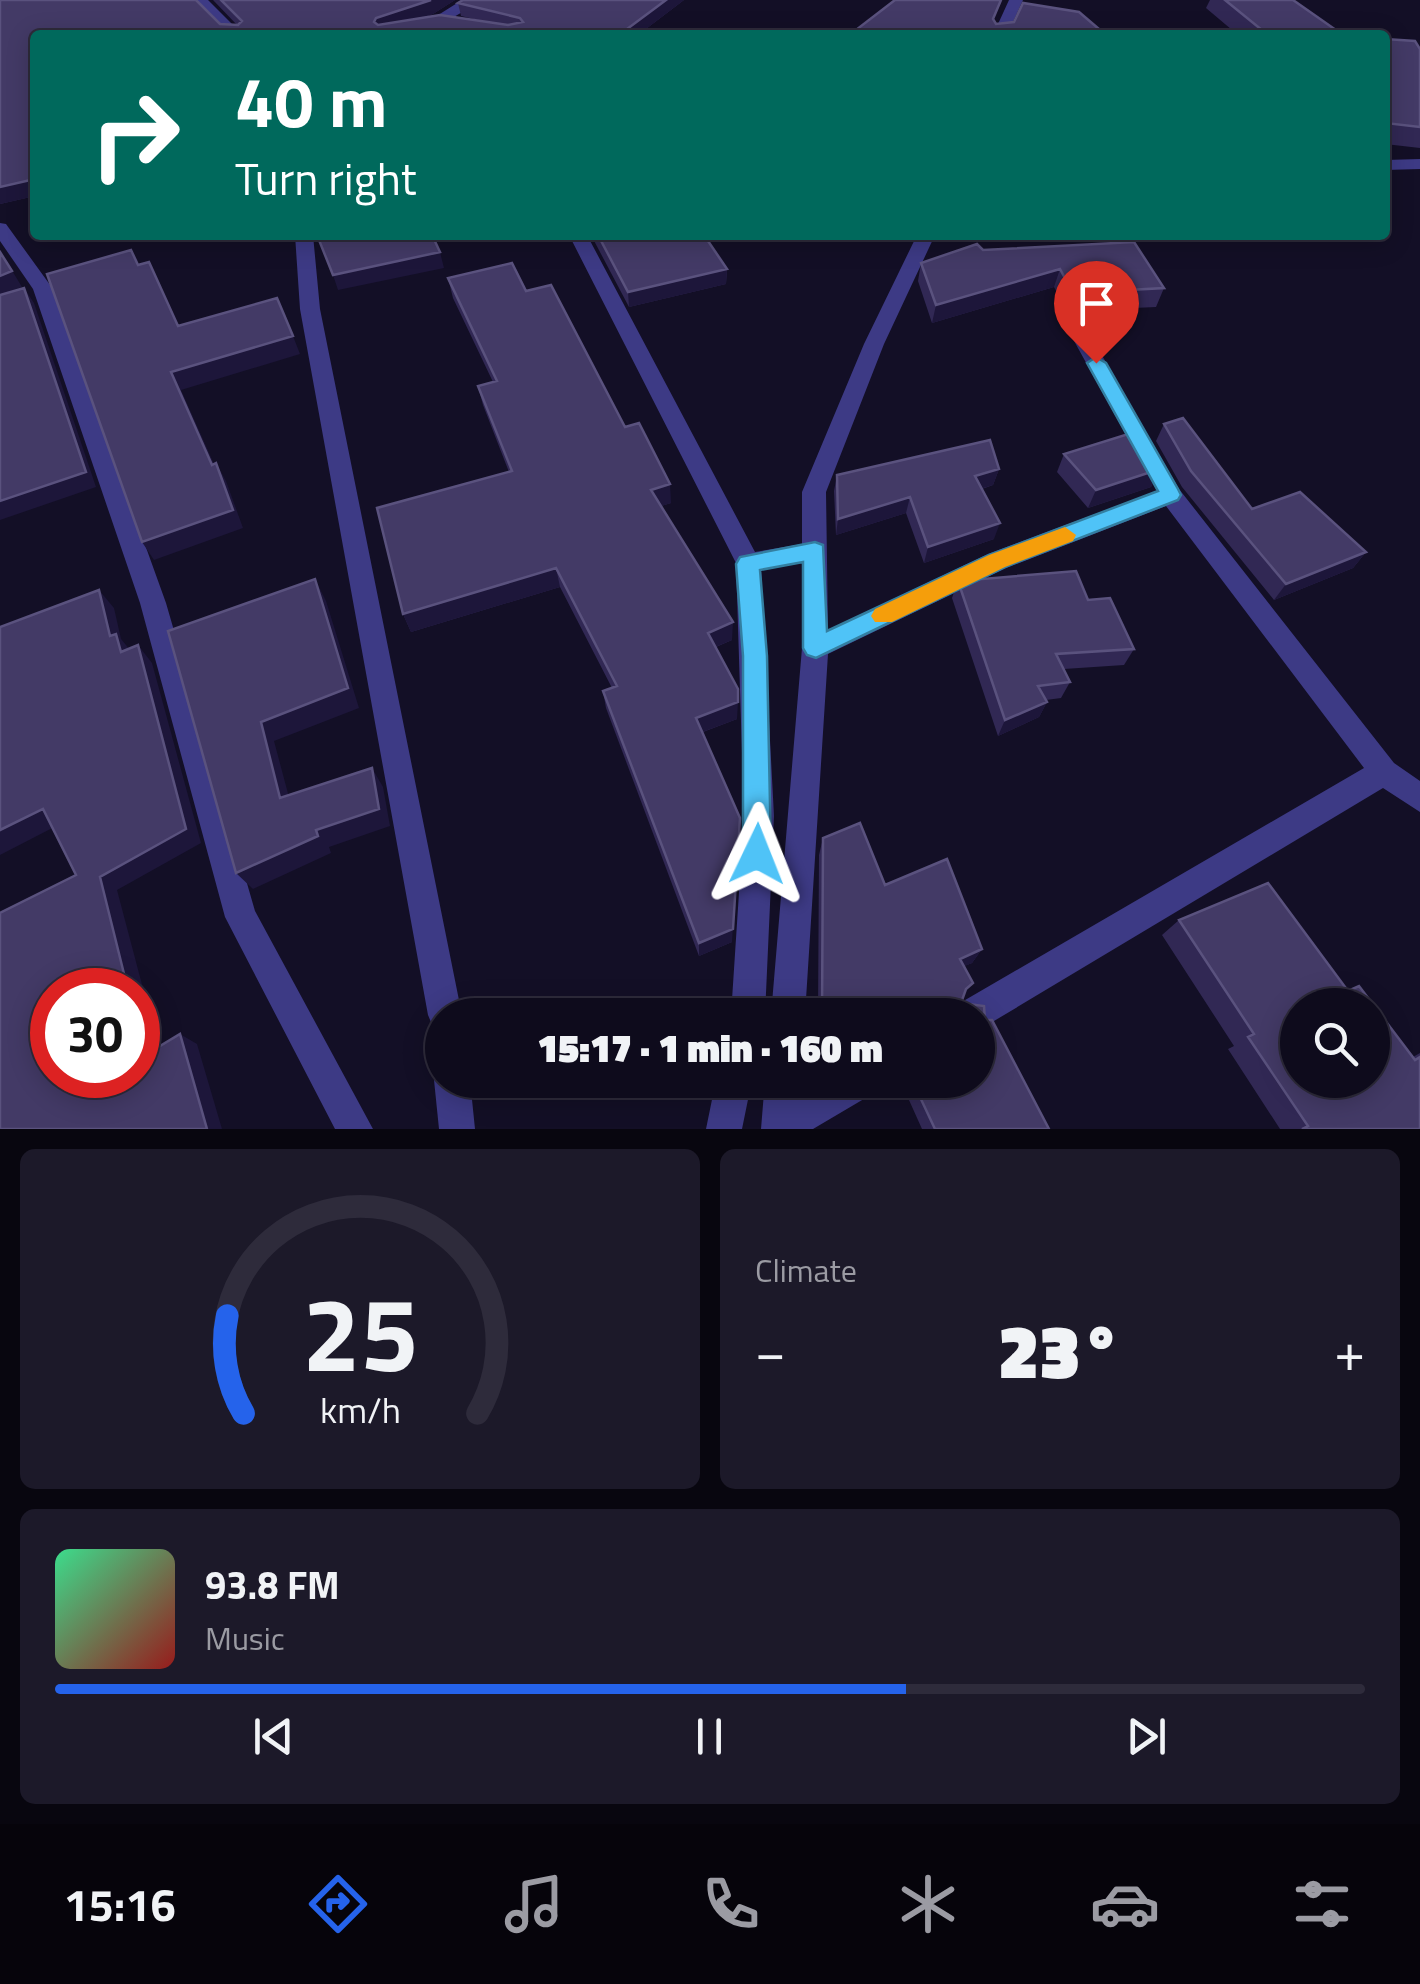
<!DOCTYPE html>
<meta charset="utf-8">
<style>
:root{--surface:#0e0b1c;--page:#1c1929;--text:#f1f3f6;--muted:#9b9ba3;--line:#2e2b3b;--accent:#2563eb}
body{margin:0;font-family:"Titillium Web",sans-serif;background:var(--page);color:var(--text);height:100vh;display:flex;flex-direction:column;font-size:38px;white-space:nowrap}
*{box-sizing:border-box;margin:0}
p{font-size:32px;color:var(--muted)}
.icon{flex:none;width:55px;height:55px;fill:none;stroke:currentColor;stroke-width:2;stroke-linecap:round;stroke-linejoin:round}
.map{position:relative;height:1129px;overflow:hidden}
.details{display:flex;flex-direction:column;gap:20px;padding:20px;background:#08060f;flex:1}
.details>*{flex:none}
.top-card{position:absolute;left:30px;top:30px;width:1360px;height:210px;border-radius:10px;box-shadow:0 5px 25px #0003,0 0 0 2px var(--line);background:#00695c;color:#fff;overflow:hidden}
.controls{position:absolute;left:1280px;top:988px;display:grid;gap:20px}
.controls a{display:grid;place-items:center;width:110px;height:110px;border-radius:50%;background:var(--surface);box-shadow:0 5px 25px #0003,0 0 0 2px var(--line);font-size:50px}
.speed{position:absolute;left:30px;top:968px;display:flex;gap:20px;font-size:50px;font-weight:700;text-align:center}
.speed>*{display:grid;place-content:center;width:130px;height:130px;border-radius:50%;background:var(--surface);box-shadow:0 5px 25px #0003,0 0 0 2px var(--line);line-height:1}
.speed .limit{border:15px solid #d22;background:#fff;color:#111}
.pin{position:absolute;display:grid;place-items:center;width:85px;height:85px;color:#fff;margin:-102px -42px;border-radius:50% 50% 50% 0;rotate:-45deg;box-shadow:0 0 10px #0007}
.pin .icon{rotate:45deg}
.me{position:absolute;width:110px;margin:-55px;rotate:2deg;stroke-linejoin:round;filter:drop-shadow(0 0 8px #0008)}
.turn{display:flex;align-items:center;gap:35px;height:210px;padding:0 40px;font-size:45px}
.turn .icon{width:130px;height:130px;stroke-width:2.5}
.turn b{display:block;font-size:70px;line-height:85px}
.big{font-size:75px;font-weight:800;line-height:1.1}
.details .tile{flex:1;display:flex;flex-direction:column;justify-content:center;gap:15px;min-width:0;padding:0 35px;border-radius:15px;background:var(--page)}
.details .dial{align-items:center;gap:0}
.dial svg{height:260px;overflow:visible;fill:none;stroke:var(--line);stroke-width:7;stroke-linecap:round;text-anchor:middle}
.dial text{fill:var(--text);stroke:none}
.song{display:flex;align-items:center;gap:30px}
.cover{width:120px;height:120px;border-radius:15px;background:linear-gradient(135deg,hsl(150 70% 55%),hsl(0 70% 35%))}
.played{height:10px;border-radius:5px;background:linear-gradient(90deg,var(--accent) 65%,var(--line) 65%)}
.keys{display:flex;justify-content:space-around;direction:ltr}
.heat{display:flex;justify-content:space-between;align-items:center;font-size:55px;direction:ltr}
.details .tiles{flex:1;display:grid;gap:20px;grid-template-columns:1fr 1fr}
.tile:last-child{grid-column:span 2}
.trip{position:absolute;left:425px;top:998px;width:570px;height:100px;border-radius:50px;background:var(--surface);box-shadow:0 5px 25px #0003,0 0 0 2px var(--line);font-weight:800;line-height:100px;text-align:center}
.tabs{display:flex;height:160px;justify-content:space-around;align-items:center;background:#06040b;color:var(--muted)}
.tabs .icon{width:70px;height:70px}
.tabs .active{color:var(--accent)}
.tabs b{font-size:45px;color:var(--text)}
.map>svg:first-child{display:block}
</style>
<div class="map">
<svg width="1420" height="1129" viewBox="0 0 1420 1129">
<rect width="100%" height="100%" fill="#130f26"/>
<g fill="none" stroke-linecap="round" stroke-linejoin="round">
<path fill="#3d3a85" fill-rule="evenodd" d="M193 0H208L243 35H228Z
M462 0H478C451 24 416 35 381 35L435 17Z
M1009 0H1023L1007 35H993Z
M1420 159V169L1385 170V160Z
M0 223 6 224 53 289 166 603 255 911 373 1129H335L225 917 140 603 33 289 0 241Z
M295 235H313L320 309 462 1015H442V1031L433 1027 428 1015 300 309Z
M569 235H587L755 552 802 544V492L864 344 917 235H935L884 344 826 492 828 630 988 554 1157 491 1068 330 1071 326H1085L1179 489 1394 763 1420 781V812L1383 788 984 1027 978 1030V1015H955L960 1003 1364 768 1166 506 1006 568 828 654 805 1015H771L802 648V563L761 570 774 816 765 1015H731L744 816 736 563Z
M442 1066V1080H470L475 1129H439L434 1080Z
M716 1080H752L742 1129H706Z
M765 1080H801L800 1096 827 1080H879L874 1093 813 1129H761Z"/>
</g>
<path fill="#312854" d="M0 0 237 25 213 0H455L433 14 418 19 478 20 461 16 458 3 463 0H684L638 35H35V196L0 204Z
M1210 0H1293L1343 35H1238L1206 8Z
M1385 39 1420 49V148L1385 144Z
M591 235H704L727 269 726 284 629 307Z
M983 250 1164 288 1156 307 1067 311 1054 287 932 323 918 281 921 263Z
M448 278 526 291 625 427 671 503 661 506 732 640 716 647 737 719 703 732 732 942 699 956 606 708 603 691 612 688 560 587 411 632 403 614 509 472 483 405 478 386 493 382 453 298Z
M1164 424 1252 509 1366 552 1353 568 1274 600 1182 487 1156 441Z
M1064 454 1160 469 1151 487 1088 508 1057 472Z
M999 469 993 485 982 489 994 539 924 563 906 513 836 535 834 491 837 475Z
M958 581 1088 600 1134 649 1124 665 1064 669 1070 682 1061 698 1046 700 1047 702 1039 717 998 736 952 598Z
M823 838 885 885 982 949 972 963 964 966 963 997 961 1003 985 1020 1049 1129H922L900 1080H978V1015H871L869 1011 860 1015H818L819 855Z
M1179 920 1348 991 1413 1057 1420 1053V1129H1280L1228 1049 1234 1046 1162 935Z"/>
<path fill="#1d163a" d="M431 0H455L433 14 380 31 374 22 376 18Z
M666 0H684L638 35H619Z
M35 179V196L0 204V187Z
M440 252 444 268 338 290 333 275Z
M2 254 22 287 0 295V276Z
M727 269 726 284 629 307 628 292Z
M1060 269 1054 287 932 323 936 305Z
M24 288 34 303 96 487 0 520V501Z
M293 336 300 354 181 390 222 482 212 465 171 372Z
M216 463 226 481 243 528 154 560 142 542Z
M999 469 993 485 971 492 975 476Z
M1160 469 1151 487 1088 508 1096 490Z
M670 484 671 503 652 509 651 490Z
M910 497 906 513 836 535 838 519Z
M1000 523 994 539 924 563 928 547Z
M1366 552 1353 568 1274 600 1286 584Z
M556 568 560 587 411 632 403 614Z
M315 579 326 601 359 708 274 741 294 816 280 798 261 722Z
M99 590 114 608 121 639 131 651 135 669 110 636Z
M733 622 732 640 708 650V633Z
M138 645 152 663 201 843 117 890 163 1064 145 1055 138 1027V990H128L100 877Z
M738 702 737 719 697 734 696 718Z
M1047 702 1039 717 998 736 1005 720Z
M372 768 383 787 390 826 329 847 331 853 253 889 236 873 316 830Z
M43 809 62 823 0 855V830Z
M740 818 732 942 699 956V943Z
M982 949 972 963 951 972 960 959Z
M875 998 869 1011 860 1015H838Z
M180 1034 197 1044 222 1129H207Z"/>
<path fill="#433a66" stroke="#5a527e" stroke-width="2.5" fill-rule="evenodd" d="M0 0H196L220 24 238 25 242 21 221 0H431L376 18 374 22 378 25 440 15 508 25 523 22 520 18 458 3 463 0H666L619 35H35V179L0 187Z
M895 0H1001L993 19 996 24 1014 22 1023 3 1079 12 1106 35H861L852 33Z
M1225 0H1293L1343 35H1268Z
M1385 39 1415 41 1420 49V127L1385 123Z
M317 235H432L440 252 333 275Z
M598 235H704L727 269 628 292Z
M1134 242 1164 288 1073 293 1060 269 936 305 921 263 977 244 983 250Z
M131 250 138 265 149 262 178 326 277 298 293 336 171 372 212 465 216 463 233 510 142 542 47 274Z
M0 252 12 271 0 276Z
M512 263 526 291 551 285 625 427 639 423 670 484 651 490 733 622 708 633 738 689V702L696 718 740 818 733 929 699 943 603 691 617 686 556 568 403 614 377 508 512 471 478 386 497 381 448 278Z
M24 288 86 472 0 501V295Z
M1183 418 1252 509 1300 492 1366 552 1286 584 1191 471 1164 424Z
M1138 431 1160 469 1096 490 1064 454Z
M990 440 999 469 975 476 1000 523 928 547 910 497 838 519 837 475Z
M1076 571 1088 600 1110 598 1134 649 1056 654 1070 682 1038 686 1047 702 1005 720 958 581Z
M315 579 348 688 261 722 280 798 372 768 379 809 316 830 318 836 236 873 168 631Z
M99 590 110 636 116 634 121 652 138 645 186 829 100 877 128 990H52V1075H138V1027L145 1055 180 1034 207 1129H0V913L76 875 43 809 0 830V627Z
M860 823 885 885 947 859 982 949 960 959 973 983 966 989 961 1003 984 1006 985 1020H992L1049 1129H935L912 1080H978V1015H883L875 998 838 1015H822L823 838Z
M1268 883 1348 991 1359 986 1415 1060 1420 1057V1129H1302L1308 1126 1248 1037 1254 1034 1179 920ZM1298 1005H1372V1080H1298Z"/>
<path fill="#4fc3f7" stroke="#337fa1" stroke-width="2.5" d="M1096 357 1106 363 1178 489 1181 495 1178 500 1005 567 816 658 807 655 803 648V562L760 570 767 656 771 854 767 864 757 868 747 864 743 854V656L736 564 740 557 815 542 823 545 827 631 989 555 1158 491 1087 363Z"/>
<path fill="#f59e0b" d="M1065 527 1076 535 1073 541 1005 567 892 622H875L871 616 875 609 989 555Z"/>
</svg>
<div class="controls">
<a><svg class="icon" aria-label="search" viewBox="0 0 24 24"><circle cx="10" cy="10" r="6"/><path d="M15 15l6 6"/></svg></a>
</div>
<div class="speed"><div class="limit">30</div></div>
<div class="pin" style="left:1096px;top:363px;background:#d93025"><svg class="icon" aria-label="arrive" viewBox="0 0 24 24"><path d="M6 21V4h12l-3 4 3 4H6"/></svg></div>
<svg class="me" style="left:757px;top:854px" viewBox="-20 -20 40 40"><path d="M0-17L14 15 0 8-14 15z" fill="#4fc3f7" stroke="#fff" stroke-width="4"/></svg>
<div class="trip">15:17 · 1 min · 160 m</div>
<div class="top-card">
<div class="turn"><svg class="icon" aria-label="right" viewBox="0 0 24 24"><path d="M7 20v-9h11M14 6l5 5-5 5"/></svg><div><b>40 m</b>Turn right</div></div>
</div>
</div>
<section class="details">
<div class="tiles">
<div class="tile dial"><svg viewBox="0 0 100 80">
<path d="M14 69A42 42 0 1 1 86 69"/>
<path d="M14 69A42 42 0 0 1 9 39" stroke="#2563eb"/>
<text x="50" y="56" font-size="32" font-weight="700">25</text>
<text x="50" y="72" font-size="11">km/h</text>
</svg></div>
<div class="tile"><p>Climate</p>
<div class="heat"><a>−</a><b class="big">23°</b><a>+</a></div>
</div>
<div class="tile">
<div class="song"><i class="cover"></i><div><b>93.8 FM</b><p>Music</p></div></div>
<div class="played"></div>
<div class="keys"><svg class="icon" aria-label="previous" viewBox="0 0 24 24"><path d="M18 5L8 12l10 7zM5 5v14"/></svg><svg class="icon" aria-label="pause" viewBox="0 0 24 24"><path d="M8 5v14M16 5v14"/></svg><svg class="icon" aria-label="next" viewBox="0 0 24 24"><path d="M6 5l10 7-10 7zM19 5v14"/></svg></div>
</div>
</div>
</section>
<nav class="tabs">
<b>15:16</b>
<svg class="icon active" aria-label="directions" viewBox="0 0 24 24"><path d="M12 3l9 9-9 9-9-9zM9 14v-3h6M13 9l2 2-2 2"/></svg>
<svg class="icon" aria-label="music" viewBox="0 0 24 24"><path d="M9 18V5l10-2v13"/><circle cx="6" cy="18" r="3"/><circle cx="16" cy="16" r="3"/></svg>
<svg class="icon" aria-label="phone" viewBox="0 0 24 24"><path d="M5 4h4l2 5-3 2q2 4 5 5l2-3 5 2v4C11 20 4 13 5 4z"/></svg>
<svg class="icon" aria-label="climate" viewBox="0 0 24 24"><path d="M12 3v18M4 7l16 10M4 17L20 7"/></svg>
<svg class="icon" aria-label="car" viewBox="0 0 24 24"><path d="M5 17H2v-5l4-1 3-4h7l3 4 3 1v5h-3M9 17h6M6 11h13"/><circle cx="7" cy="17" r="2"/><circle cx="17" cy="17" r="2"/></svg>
<svg class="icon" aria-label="filters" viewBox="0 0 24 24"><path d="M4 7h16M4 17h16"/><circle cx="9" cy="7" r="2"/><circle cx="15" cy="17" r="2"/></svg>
</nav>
